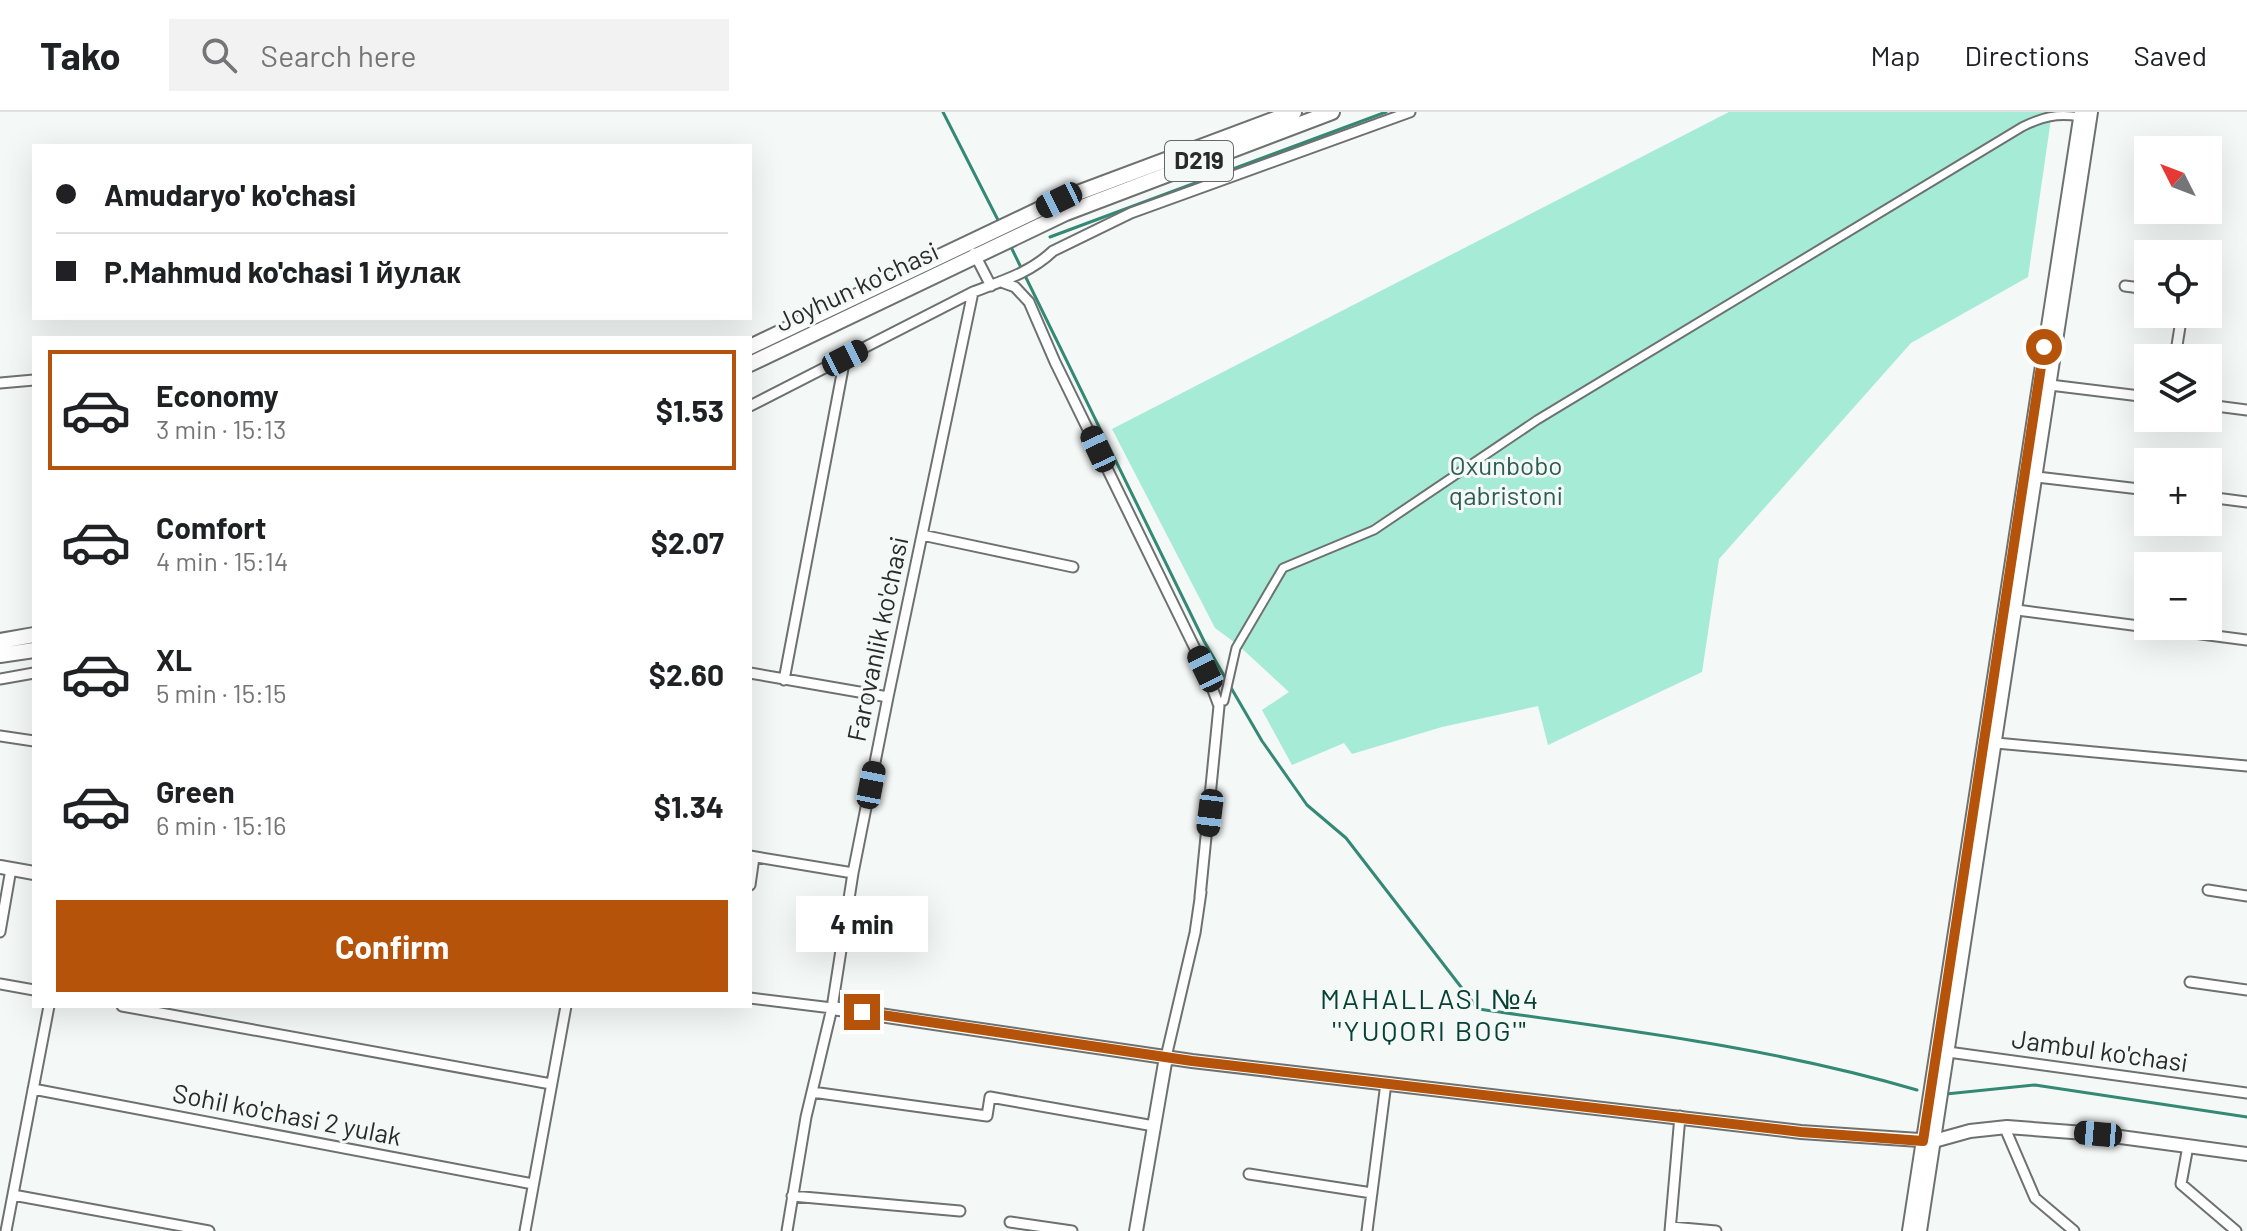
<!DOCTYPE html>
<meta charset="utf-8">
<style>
body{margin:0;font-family:Barlow,sans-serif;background:#f2f2f2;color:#202124;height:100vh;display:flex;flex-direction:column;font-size:30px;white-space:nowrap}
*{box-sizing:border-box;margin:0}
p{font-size:26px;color:#757577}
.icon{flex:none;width:44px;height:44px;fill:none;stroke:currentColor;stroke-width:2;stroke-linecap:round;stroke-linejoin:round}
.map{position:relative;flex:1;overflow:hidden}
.panel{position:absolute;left:32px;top:224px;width:720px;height:672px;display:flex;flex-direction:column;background:#fff;border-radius:0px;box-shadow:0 8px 32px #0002}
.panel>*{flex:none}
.banner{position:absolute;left:32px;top:32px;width:720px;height:176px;border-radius:0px;box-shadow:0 8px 32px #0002;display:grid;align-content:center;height:176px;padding:0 24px;background:#fff}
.needle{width:52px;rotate:312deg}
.buttons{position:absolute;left:2134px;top:24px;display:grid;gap:16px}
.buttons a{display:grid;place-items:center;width:88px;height:88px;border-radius:0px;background:#fff;box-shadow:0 8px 32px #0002;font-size:40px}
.end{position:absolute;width:36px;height:36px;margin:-18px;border:10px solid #b45309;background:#fff;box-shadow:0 0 0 4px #fff}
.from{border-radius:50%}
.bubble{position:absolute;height:56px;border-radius:0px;background:#fff;box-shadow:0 8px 32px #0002;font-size:26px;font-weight:700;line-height:56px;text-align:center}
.car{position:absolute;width:24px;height:48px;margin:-24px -12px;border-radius:10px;box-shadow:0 0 6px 2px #0007;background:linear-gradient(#222 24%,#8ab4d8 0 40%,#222 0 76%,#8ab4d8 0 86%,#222 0)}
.banner b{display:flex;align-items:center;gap:28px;height:76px;font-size:30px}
.banner b+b{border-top:2px solid #e0e0e0}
.banner i{width:20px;height:20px;background:#202124}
ul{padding:14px 0 0;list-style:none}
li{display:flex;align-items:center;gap:24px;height:120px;margin:0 16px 12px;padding:0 8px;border:4px solid transparent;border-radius:0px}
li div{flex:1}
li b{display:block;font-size:30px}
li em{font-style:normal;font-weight:700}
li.on{border-color:#b45309}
li>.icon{width:72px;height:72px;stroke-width:1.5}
.button{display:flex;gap:16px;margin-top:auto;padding:16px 24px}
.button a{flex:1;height:92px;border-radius:0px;background:#b45309;color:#fff;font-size:32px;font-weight:700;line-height:92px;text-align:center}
header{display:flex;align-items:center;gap:48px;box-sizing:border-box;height:112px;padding:0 40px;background:#fff;border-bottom:2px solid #e0e0e0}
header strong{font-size:38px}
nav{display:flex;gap:44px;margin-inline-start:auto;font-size:28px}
.search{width:560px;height:72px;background:#f2f2f2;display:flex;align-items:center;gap:20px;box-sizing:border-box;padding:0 28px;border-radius:0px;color:#757577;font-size:30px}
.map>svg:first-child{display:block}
</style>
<header>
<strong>Tako</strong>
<div class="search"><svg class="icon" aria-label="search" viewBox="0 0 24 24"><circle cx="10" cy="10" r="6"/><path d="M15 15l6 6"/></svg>Search here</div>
<nav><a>Map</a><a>Directions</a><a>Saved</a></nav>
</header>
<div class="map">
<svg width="2247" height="1119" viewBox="0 0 2247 1119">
<rect width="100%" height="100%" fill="#f4f8f7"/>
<!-- green -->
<path fill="#a5ebd6" d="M1729,0h323l-24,165 -117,66 -192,216 -17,113 -154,73 -10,-39 -96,21 -90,27 -8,-11 -52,22 -30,-55 27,-18 -51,-47 -23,-17 -103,-199z"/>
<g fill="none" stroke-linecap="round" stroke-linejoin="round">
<!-- stream -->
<path stroke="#348975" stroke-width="3" d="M943,0l57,112
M1050,125l336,-125
M1010,133l194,396 22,38
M1230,574l32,55 45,64 39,33 132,171c148,21 296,39 439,81
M1946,982l89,-9 212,32"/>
<defs>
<path id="pedestrian" d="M1224,589l12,-53 47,-80 91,-38 163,-110 485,-293c20,-10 35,-14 58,-10"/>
<path id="minor" d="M974,141l17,33
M2193,142v-3
M1004,171l11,4 14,15 26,60 150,307 14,37 -19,191
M2125,174l23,3
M2175,246l7,-44
M0,271l34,-3
M2050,273l98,12
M2208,293l39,5
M750,294l223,-114c29,-11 57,-19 80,-41l78,-38 279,-101
M2037,365l111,13
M2208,385l39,5
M922,423l151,32
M2017,498l230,30
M750,561l138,24
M0,567l34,-6
M784,568l61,-322
M0,624l34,5
M1996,631l251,23
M750,744l103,17
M750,773l4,-28
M2208,778l39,6
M0,820l11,-63
M2190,870l57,8
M0,872l34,6
M750,886l82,10
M122,894l429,78
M1948,940l299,41
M1166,945l29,-124 6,-41
M33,977l500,95
M812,980l175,24 3,-19 164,29
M2007,1021l28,65 39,33
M2188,1034l-7,38 55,47
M1249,1062l123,19
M13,1083l196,36
M792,1084l168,15
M1010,1110l62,9
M1671,1115l45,4
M6,1119l43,-225
M525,1119l41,-225
M787,1119l19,-114 26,-109 21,-135 35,-176 85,-405
M1367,1119l19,-148
M1670,1119l10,-115"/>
<path id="tertiary" d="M0,755l34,6
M832,896l360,53 609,71 133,9 36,-10 37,-4 91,7 149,20
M1136,1119l30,-174
M1909,1119l172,-1119
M1920,1119l171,-1119"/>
<path id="primary" d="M750,235l309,-147 235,-88
M750,252l316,-151 266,-101
M0,529l34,-6
M0,543l34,-5"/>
</defs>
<!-- pedestrian casing -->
<use href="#pedestrian" stroke="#6d7170" stroke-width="11"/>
<!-- minor casing -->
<use href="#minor" stroke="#6d7170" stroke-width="13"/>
<!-- tertiary casing -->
<use href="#tertiary" stroke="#6d7170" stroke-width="16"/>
<!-- primary casing -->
<use href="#primary" stroke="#6d7170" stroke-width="18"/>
<!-- pedestrian -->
<use href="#pedestrian" stroke="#fff" stroke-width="7"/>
<!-- minor -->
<use href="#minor" stroke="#fff" stroke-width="9"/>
<!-- tertiary -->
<use href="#tertiary" stroke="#fff" stroke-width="12"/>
<!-- primary -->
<use href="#primary" stroke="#fff" stroke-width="14"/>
</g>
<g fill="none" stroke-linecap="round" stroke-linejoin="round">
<!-- route -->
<path stroke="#b45309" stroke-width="10" d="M862,900l330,49 609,71 122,9 121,-794"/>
</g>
<g text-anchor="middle" stroke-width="6" stroke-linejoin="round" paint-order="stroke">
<!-- shield labels -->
<rect fill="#f4f8f7" stroke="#666868" stroke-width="2" x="1165" y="29" width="68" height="40" rx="6"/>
<g font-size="24" font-weight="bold" fill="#292a2a">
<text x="1199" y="57">D219</text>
</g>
<!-- street labels -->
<g font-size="26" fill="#292a2a" stroke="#f4f8f7">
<text transform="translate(857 175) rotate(-25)" y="9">Joyhun ko'chasi</text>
<text transform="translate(878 527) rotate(-78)" y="9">Farovanlik ko'chasi</text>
<text transform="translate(2100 939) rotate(8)" y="9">Jambul ko'chasi</text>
<text transform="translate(287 1003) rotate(11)" y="9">Sohil ko'chasi 2 yulak</text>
</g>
<!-- park labels -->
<g font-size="26" fill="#2c5d50" stroke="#f4f8f7">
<text x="1506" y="363">Oxunbobo<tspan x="1506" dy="30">qabristoni</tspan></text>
</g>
<!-- neighbourhood labels -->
<g font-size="28" letter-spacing="2" fill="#074134" stroke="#f4f8f7">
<text x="1430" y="897">MAHALLASI №4<tspan x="1430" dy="32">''YUQORI BOG'"</tspan></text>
</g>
</g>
</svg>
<div class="buttons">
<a><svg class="needle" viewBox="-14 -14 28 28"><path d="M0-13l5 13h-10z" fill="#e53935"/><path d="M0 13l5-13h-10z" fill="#757577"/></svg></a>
<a><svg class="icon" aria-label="locate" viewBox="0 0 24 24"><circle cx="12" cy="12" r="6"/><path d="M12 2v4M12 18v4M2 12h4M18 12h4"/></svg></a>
<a><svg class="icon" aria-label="layers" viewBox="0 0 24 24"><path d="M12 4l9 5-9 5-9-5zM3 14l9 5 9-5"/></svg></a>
<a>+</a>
<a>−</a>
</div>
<i class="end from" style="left:2044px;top:235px"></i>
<i class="end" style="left:862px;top:900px"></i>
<div class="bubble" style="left:796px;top:784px;width:132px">4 min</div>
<i class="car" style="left:1059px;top:88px;rotate:244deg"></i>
<i class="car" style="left:845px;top:246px;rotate:63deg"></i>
<i class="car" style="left:1098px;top:337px;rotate:335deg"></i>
<i class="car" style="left:1205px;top:557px;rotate:334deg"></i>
<i class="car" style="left:871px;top:673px;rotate:11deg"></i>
<i class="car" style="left:1210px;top:701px;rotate:187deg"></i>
<i class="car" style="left:2098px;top:1022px;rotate:275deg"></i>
<div class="banner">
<b><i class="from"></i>Amudaryo' ko'chasi</b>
<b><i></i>P.Mahmud ko'chasi 1 йулак</b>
</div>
<section class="panel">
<ul>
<li class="on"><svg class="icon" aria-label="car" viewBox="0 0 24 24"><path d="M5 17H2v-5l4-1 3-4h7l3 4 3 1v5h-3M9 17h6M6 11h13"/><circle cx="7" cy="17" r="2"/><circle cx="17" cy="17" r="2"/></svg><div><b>Economy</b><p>3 min · 15:13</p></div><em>$1.53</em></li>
<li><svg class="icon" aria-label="car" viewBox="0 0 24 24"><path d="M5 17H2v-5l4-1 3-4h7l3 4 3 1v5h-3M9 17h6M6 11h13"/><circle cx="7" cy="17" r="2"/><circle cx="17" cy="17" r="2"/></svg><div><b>Comfort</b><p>4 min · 15:14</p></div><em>$2.07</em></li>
<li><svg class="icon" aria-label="car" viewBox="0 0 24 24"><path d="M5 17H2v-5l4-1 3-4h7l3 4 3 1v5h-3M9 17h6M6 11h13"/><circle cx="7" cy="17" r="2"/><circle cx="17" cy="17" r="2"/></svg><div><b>XL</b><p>5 min · 15:15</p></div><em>$2.60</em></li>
<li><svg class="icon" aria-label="car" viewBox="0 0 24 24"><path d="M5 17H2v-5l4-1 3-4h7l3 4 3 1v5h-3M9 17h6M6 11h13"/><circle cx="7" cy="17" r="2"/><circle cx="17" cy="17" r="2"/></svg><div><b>Green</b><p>6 min · 15:16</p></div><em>$1.34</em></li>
</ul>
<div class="button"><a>Confirm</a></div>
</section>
</div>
